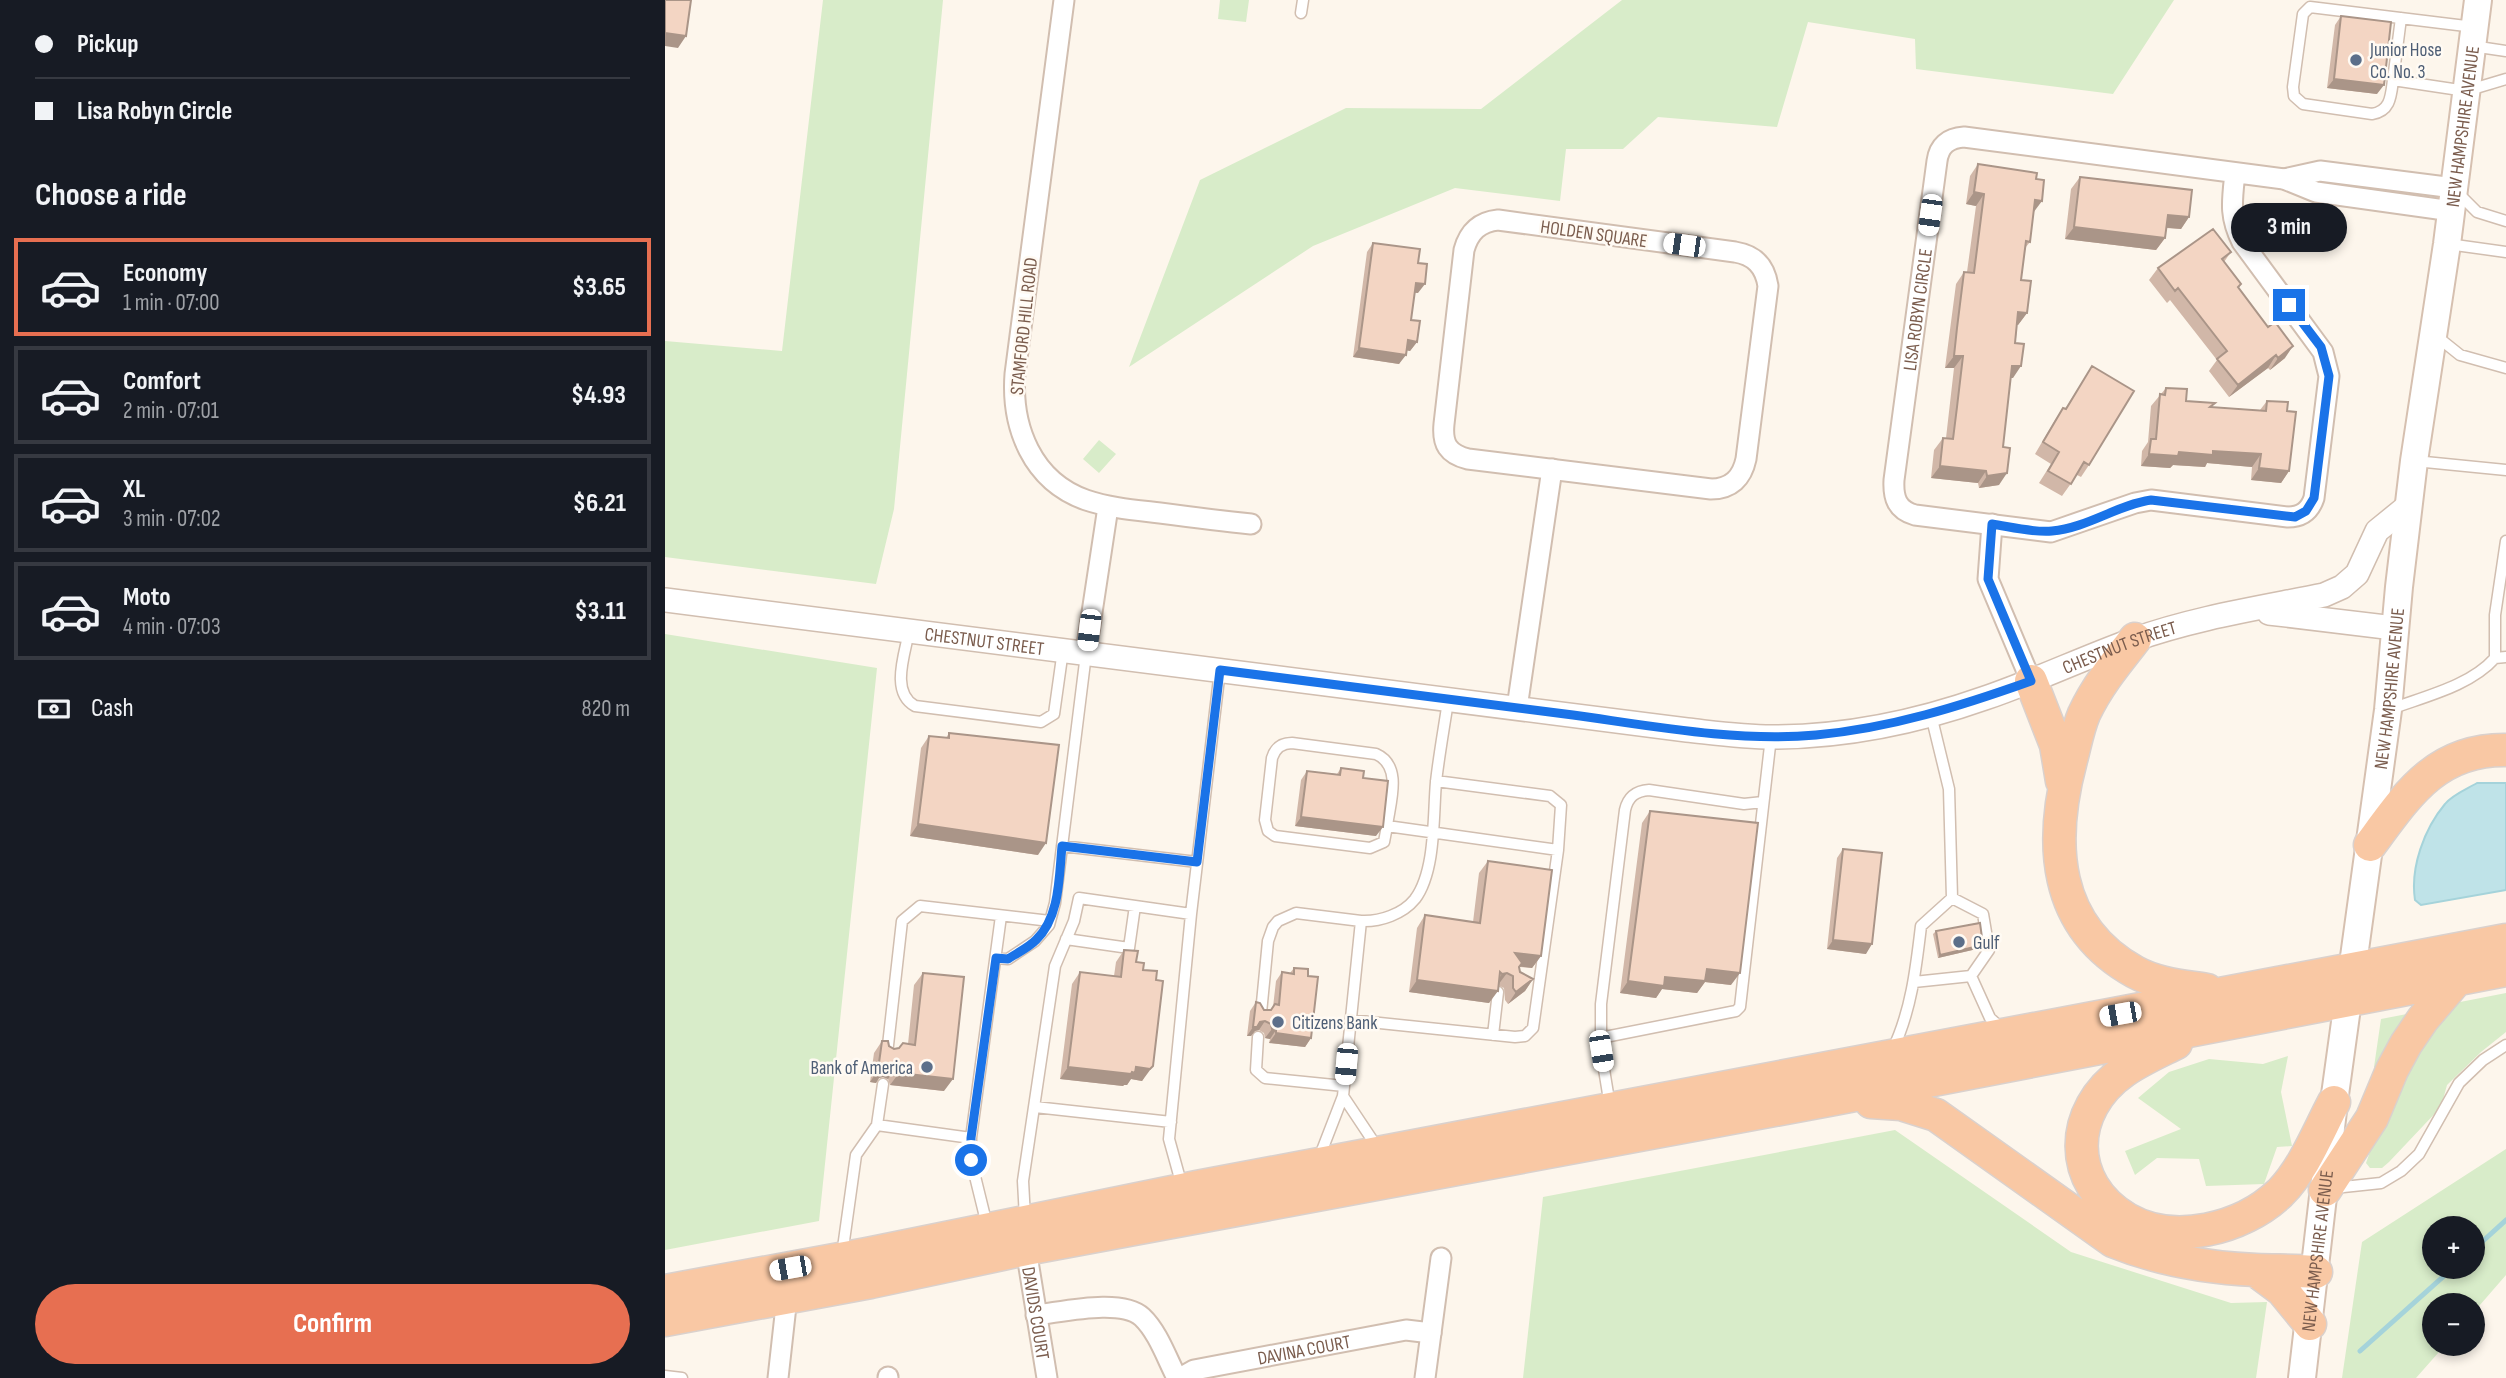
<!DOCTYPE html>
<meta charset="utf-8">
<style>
body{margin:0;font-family:"Sofia Sans Condensed",sans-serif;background:#242831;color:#f1f3f6;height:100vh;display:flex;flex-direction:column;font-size:26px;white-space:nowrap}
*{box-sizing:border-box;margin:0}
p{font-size:23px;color:#9ea1a6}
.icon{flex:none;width:38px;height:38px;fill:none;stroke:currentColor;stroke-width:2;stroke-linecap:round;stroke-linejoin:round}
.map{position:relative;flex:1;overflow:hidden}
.side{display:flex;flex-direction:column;background:#171b24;width:665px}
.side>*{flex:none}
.banner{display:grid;align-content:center;height:154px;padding:0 35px;background:#171b24}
.controls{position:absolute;left:1757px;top:1216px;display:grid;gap:14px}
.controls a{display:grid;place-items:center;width:63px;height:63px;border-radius:50%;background:#171b24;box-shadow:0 4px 10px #0003;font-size:35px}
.end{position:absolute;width:32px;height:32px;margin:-16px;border:9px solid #1a73e8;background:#fff;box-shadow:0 0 0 4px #fff}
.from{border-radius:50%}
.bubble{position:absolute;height:49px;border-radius:24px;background:#171b24;box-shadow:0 4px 10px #0003;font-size:23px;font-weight:700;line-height:49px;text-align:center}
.car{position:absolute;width:21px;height:42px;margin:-21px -10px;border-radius:9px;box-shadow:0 0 5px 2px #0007;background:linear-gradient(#fff 24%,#345 0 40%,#fff 0 76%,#345 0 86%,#fff 0)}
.banner b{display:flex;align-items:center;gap:24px;height:66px;font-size:26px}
.banner b+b{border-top:2px solid #363941}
.banner i{width:18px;height:18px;background:#f1f3f6}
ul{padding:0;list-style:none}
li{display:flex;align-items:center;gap:21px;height:98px;margin:0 14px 10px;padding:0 21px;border:4px solid #363941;border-radius:0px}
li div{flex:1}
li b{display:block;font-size:26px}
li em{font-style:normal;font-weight:700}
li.active{border-color:#e76f51}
li>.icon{width:63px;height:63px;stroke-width:1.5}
h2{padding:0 35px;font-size:32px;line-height:84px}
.pay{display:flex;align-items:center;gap:18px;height:77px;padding:0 35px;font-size:26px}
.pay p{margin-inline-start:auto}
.action{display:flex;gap:14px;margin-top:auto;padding:14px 35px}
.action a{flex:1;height:80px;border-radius:42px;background:#e76f51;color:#fff;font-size:28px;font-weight:700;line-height:80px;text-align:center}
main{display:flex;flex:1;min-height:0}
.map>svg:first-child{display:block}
</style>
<main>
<section class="side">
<div class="banner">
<b><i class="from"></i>Pickup</b>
<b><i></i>Lisa Robyn Circle</b>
</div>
<h2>Choose a ride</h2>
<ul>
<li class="active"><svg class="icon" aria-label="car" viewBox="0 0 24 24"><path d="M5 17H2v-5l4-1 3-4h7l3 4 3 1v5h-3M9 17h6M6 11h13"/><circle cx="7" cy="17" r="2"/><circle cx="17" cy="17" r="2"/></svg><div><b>Economy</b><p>1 min · 07:00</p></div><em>$3.65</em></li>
<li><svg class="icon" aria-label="car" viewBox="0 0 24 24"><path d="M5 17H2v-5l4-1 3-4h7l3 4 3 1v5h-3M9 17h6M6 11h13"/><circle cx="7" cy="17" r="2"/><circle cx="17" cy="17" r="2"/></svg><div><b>Comfort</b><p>2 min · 07:01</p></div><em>$4.93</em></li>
<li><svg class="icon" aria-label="car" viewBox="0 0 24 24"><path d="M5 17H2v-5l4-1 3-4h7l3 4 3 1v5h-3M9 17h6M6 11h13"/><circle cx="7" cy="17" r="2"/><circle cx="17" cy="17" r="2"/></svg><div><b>XL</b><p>3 min · 07:02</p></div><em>$6.21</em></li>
<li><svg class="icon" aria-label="car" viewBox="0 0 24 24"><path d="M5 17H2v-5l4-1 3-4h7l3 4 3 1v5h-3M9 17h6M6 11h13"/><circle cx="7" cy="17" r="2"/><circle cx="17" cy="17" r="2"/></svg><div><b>Moto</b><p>4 min · 07:03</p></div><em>$3.11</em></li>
</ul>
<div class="pay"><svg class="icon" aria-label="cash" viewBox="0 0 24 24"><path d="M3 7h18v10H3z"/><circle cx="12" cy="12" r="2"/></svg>Cash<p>820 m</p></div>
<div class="action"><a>Confirm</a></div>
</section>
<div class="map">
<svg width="1841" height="1378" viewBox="0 0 1841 1378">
<rect width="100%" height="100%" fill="#fdf6ec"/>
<!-- green -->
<path fill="#d8ecc9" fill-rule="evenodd" d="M158,0h120l-49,509 -18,75 -211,-27v-216l117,10z
M555,0h29l-3,22 -28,-3z
M957,0h552l-61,94 -197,-25 -1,-30 -107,-17 -31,105 -119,-10 -35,32h-57l-6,52 -105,-13 -142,58 -184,121 71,-187 146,-72 135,1z
M434,440l17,14 -17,19 -16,-14z
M0,634l212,34 -58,553 -154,29z
M1841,993v39l-25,20 -34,33 -6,22 -52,55 -7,6h-12l-4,-5 24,-68 60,-91z
M1747,1013l-33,55 -5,-1 7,-48z
M1623,1056l-7,36 11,54 -15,1 -13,37 -58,2 -7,-27 -42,-1 -22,17 -10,-24 56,-22 -43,-31 31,-26 40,-13 54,5z
M1230,1130l176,122 160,51 36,-1 -11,76h-733l20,-181z
M1841,1149v126l-33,38v-7h-39v38h12l-30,34h-74l20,-136zM1769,1228h39v39h-39z"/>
<!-- water -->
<path fill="#bfe3e8" stroke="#a5d3da" stroke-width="2" d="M1812,783h29v107l-85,15 -6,-5c-5,-32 9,-71 30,-96 7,-9 22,-15 32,-21z"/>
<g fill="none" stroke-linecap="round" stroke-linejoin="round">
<!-- stream -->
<path stroke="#a5d3da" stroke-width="5" d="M1808,1250l33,-30
M1695,1351l94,-84"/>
<defs>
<path id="service" d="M636,13l2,-13
M1809,27l-164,-20 -7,7 -10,73 1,9 9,8 69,10c19,-3 19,-19 21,-34l73,11 40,-12
M1807,46l34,5
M1728,80l8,-62
M1792,192l20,20 29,9
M1783,244l58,8
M1770,335l25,20 46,13
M1750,461l91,9
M244,631c-4,23 -19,61 6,75l126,16 13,-8 9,-64
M1830,658l11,-1
M1726,709c35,-13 79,-23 104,-51v-43l11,-74
M722,826c3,-24 16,-60 -11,-72l-84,-11c-10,0 -17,5 -20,15l-7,62 3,11 7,5 95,12 14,-6 3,-16 171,24
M397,846l135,16
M401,939l63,9 6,-42
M331,958l12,1 27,-18 14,-16 6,-22 31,-249
M1306,976l19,42 12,11
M1249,982l57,-6 18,-26 -6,-36 -31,-16
M596,1013l7,-72 5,-14 5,-6 18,-8 65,8
M686,1020l164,17 10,-1 8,-8 25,-178 3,-45 -11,-9 -114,-15
M828,1035l5,-43
M593,1037l-2,33 9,8 79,8
M935,1038l136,-27 4,-4 31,-270
M1227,1051c19,-39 24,-82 29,-125l31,-28 -3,-109 -18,-74
M222,1054l15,-133 18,-15 130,15
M678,1096l18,-175c19,1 42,-7 54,-22 21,-28 18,-84 21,-117 3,-27 8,-54 12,-81
M945,1106l-9,-55v-47l24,-194c3,-13 10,-19 24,-20l95,14 19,-2
M370,1107l136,15
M212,1125l94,13
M654,1158l24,-62 34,51
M517,1186l-13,-47 22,-225 29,-244
M1669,1188l47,-5 20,-12 18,-17 40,-71 24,-23 23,-15
M360,1218l-2,-37 32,-215 19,-45 5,-23 112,16
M322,1225l-16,-65v-22l30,-222
M177,1255l14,-100 21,-30 6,-41
M0,1376l17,2"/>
<g id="minor">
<path d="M399,0l-49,374c-4,53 17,107 71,126 24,8 49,10 74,13 30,4 61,8 91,11"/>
<path id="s1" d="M1570,173c-3,28 -6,43 7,69l81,110 6,24 -15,122c-4,12 -12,19 -26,19l-137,-17 -16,3 -84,29 -136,-17c-18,-5 -22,-17 -21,-35l43,-319c2,-15 11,-23 27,-24l320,42 32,13 136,19"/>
<path d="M1619,179l36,-8 134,17"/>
<path d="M833,220l237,32c19,3 30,14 33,34l-22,173c-4,19 -15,30 -35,30l-243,-30c-20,-5 -26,-15 -24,-35l20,-174c5,-18 15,-28 34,-30z"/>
<path d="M1327,524l-4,55 43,102"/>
<path d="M421,652l22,-145"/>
<path d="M852,708l35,-239"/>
<path id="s2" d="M361,1249l21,129"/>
<path d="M371,1315c27,-3 85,-17 106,2 16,15 25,42 35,61"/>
<path d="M113,1378l9,-81"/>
<path d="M223,1378v-1"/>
<path id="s3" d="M515,1378l14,-8 212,-40 25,3"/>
<path d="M760,1378l16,-120"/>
</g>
<g id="tertiary">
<path id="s4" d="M0,600l1022,130c28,3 56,7 85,7 72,0 145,-15 213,-39 50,-17 98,-40 148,-58 61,-22 127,-32 191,-45l18,-8 15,-13 20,-43 32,-26"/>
<path d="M1604,613l125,15"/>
</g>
<g id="secondary">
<path id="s5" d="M1637,1378l32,-276 54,-392 11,-123 15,-126 33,-217 31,-244"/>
</g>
<path id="trunk" d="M1470,639c-19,24 -38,47 -51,75 -6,14 -9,31 -13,46 -22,82 -19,166 64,212 22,12 47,14 72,18
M1366,681l25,64 6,36
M1705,845c37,-50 66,-96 136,-95
M1511,1043c-18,9 -36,17 -52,28 -56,39 -58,112 3,148 47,27 115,10 153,-26 24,-24 38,-61 54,-91
M1206,1102l30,2 35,11 177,126c44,18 95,27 143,29 20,1 39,0 60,2
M1660,1190l47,-72 20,-48 14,-26 17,-25 35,-41
M1590,1270l27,20 28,34
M0,1291l202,-37 330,-67 1309,-247
M0,1320l206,-38 155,-33 808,-150 672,-129"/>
</defs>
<!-- service casing -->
<use href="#service" stroke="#d1beb0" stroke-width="13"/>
<!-- minor casing -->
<use href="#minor" stroke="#d1beb0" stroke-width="23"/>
<!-- tertiary casing -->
<use href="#tertiary" stroke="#d1beb0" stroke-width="26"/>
<!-- secondary casing -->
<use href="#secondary" stroke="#d6c0b0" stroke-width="30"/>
<!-- trunk casing -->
<use href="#trunk" stroke="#dad1cd" stroke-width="35"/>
<!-- service -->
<use href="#service" stroke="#fff" stroke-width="10"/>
<!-- minor -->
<use href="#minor" stroke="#fff" stroke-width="19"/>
<!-- tertiary -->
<use href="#tertiary" stroke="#fff" stroke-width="23"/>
<!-- secondary -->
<use href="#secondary" stroke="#fff" stroke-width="26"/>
<!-- trunk -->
<use href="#trunk" stroke="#f9c8a4" stroke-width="32"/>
</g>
<!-- wall -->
<path fill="#d1b7a8" d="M1676,16l36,78 -50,-6 8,-63z
M1313,164l55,49 -3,29 -5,6 -4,32 6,33 -9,12h-1l-4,53h-3l-11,107 -20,3 -1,-5 -47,-5 3,-28 9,-12h3l8,-70h-9l11,-84 8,-12h3l9,-66 -10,-2 4,-28z
M1415,177l109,40 -8,12 -15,-1 -1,10 -9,12 -91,-11 6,-50z
M708,243l45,20v30h-4l-3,27 6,22 -7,9 -4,-1 -7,14 -46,-7 14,-105z
M1566,252l-7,10 17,22 -3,5 47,69 -15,12 -2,-2 -39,29 -20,-26 8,-11 -47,-60 -3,3 -18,-23 9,-12z
M1427,366l-3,99 -8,12 -4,-2 -15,21 -23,-13 12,-19 -16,-10 20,-34 8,-12 2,1z
M1501,388l20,13 26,6 48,3 7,-9 20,10 2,60 -8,12 -30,-3 1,-13 -45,-4 -2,4 -32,-2 -3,3 -29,-2 1,-15 6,-9 3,-36z
M284,733l89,122 -128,-19 11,-88 8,-12 17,2z
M676,768l22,10 13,58 -81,-10 6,-46 6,-9 30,3z
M985,811l81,174 -26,-3 -8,11 -35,-4 -6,9 -36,-5 22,-170z
M1178,849l23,105 -39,-5 10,-91z
M823,861l53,95 -9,12 -12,-1v5l13,7 -8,12 -17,13 -3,-4 -1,-12 -6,-3 -9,18 -80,-11 8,-64 8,-13 48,7 6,-49z
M1271,931l47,14 -2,3 -43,10 -5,-24z
M459,950l19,20 1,108 -2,3 -11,-2 -4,6h-3l-1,1 -63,-7 12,-95 8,-12 34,4 2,-14z
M629,968l14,8 3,62 -6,9 -36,-4 1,-4 -5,-1 -1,-5 -5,-3 -4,1 -4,5h-4l3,-25 6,-9 8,8h7l2,-3 3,-26 6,-9 8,1z
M258,973l21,118 -54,-6 -2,-6 -5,-2 -4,1 -3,5 -6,-1 4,-29 8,-12 12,8 5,-1 9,-4 6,-59z"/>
<!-- shaded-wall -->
<path fill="#aa9588" d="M0,33l21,3 -8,12 -13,-2z
M1669,79l50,6 -7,9 -50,-6z
M1309,192l10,2 -8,12 -10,-2z
M1370,200l7,1 -9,12z
M1503,215l21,2 -8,12 -22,-2z
M1409,227l91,11 -9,12 -91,-11z
M751,283l9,1 -7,9 -9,-1z
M1353,312l9,1 -9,12 -8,-1z
M743,340l9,2 -7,9 -9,-2z
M1628,346l-8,12 -15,12 8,-12z
M694,348l47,7 -7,9 -46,-7z
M1611,355l-8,13 -39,29 9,-12z
M1289,356h9l-9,12h-9z
M1347,366h9l-8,12h-10z
M1548,451l48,3 -9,13 -45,-4 -2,4 -32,-2 -3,3 -29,-2 8,-12z
M1275,466l46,5 -8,12 -47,-5z
M1594,468l30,3 -8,12 -30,-3z
M1342,473l-8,12 -20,3 8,-12z
M636,817l82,10 -7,9 -81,-10z
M253,824l128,19 -8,12 -128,-19z
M1168,940l39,4 -6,10 -39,-5z
M1318,945l-2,3 -43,10 2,-3z
M850,953l26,3 -9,12 -25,-3z
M1042,969l33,4 -9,12 -26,-3 -8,11 -35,-4 -6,9 -36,-5 8,-12 37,-4z
M842,973l-9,12 -4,1 8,-12z
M868,979l-8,12 -17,13 8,-12z
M752,980l81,11 -9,12 -80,-11z
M600,1021l-6,9 -4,1 -4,5h-4l6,-9 7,-5z
M607,1029l4,1 -6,9 -5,-1z
M611,1033l35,5 -6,9 -36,-4z
M227,1065l5,2 -9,12 -5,-2 -4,1 -3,5 -6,-1 8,-12z
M488,1066l-11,15 -11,-2 -4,6h-3l-1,1 -63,-7 8,-12z
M234,1073l54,6 -9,12 -54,-6z"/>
<!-- building -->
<path fill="#f3d5c3" stroke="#aa9588" stroke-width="2" d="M0,0h26l-5,36 -21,-3z
M1676,16l50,6 -7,63 -50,-6z
M1313,164l59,9 -1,6 8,1 -2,21 -7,-1 -5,42 -4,-1 -5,39 10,1 -4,32 -9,-1 -3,31 9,1 -3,22h-9l-9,81 7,1 -3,25 -20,3 -1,-5 -46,-5 3,-28 10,1 4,-32 6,-51h-9l3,-28 7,-56 10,1 10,-79 -10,-2z
M1415,177l112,13 -3,27 -21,-2 -3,23 -91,-11z
M1548,229l18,23 -9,7 19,25 -3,3 30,40 7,-5 18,24 -15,12 -2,-3 -38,30 -21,-26 10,-8 -49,-63 -3,3 -17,-23z
M708,243l47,6 -2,14 9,1 -2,20 -9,-1 -5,37 9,1 -3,21 -9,-2 -2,15 -47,-7z
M1427,366l42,25 -45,74 -5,-3 -13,22 -23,-13 11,-19 -16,-10 20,-34 3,1z
M1501,388l21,1 -1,12 29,2 -5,4 56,4 1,-10 21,1 -1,9 9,1 -7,59 -30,-3 2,-14 -48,-3v4l-34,-3 -1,4 -29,-2 2,-15h5l4,-45 5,1z
M284,733l110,12 -13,98 -128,-19 11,-88 20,2z
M676,768l23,3 -1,7 25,3 -5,46 -82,-10 6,-46 33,4z
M985,811l108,12 -18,150 -33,-4 -2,12 -40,-4 -1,9 -36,-5z
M1178,849l39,4 -10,91 -39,-4z
M823,861l64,9 -11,86 -26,-3 7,10 -3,4 1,5 13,7 -17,13 -3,-4v-12l-6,-3 -5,1 -2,-2 -2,19 -81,-11 8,-65 55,8z
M1315,923l3,22 -43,10 -4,-24z
M459,950l14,1 -2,11 8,1 -1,7 14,1 -1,9 7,1 -10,85 -3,3 -14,-2 -1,6 -3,-1 -1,2 -63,-7 12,-95 41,5z
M629,968l14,1v7l10,1 -7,61 -35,-5v-3l-4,-1 -1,-5 -6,-3 -5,1 -3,5h-4l3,-25 4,1 4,7h7l4,-6 4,1 3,-33 12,2z
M258,973l41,4 -11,102 -54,-6 -2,-6 -5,-2 -6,2 -2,4 -6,-1 4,-29h6l1,5 5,3 5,-1 4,-5 12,2z"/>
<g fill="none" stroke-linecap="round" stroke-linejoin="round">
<!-- route -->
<path stroke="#1a73e8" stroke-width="9" d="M306,1160v-22l25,-180 12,1c9,-6 20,-11 28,-19 24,-23 23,-63 26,-94l135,16 23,-192c117,16 235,30 353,45 79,11 162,27 243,20 75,-7 145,-29 215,-54l-43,-102 4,-55c19,3 42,9 60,7 35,-3 65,-26 99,-31l144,17 11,-6 8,-13 15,-122 -8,-29 -32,-42"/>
</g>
<!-- markers -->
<g fill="#5c6f8a" stroke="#fffaf3" stroke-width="2.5">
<circle cx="1691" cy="60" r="7"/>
<circle cx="1294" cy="942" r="7"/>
<circle cx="613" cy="1022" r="7"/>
<circle cx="262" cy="1067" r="7"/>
</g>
<g text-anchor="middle" stroke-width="5" stroke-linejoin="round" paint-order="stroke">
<!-- service labels -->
<g font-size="19" fill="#4e5e75" stroke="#fffaf3" text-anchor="start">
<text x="1705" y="56">Junior Hose<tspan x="1705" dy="22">Co. No. 3</tspan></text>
<text x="1308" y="949">Gulf</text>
<text x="627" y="1029">Citizens Bank</text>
<text x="248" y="1074" text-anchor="end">Bank of America</text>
</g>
<!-- street labels -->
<g font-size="19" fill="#7a5c4d" stroke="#fffaf3">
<text dy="7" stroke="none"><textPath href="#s5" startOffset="1262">NEW HAMPSHIRE AVENUE</textPath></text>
<text transform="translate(929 233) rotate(8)" y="7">HOLDEN SQUARE</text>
<text dy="7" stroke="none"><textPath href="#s1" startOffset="987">LISA ROBYN CIRCLE</textPath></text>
<text transform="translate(358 326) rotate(-84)" y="7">STAMFORD HILL ROAD</text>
<text dy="7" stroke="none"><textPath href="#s4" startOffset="322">CHESTNUT STREET</textPath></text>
<text dy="7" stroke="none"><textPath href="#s4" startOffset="1477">CHESTNUT STREET</textPath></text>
<text dy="7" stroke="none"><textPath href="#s5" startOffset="695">NEW HAMPSHIRE AVENUE</textPath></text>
<text dy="7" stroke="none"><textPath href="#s5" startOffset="128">NEW HAMPSHIRE AVENUE</textPath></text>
<text dy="7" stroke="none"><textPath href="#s2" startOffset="65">DAVIDS COURT</textPath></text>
<text dy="7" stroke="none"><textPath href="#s3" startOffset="128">DAVINA COURT</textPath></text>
</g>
</g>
</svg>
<div class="controls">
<a>+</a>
<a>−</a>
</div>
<i class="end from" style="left:306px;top:1160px"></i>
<i class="end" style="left:1624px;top:305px"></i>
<div class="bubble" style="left:1566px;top:203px;width:116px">3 min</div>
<i class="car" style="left:1265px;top:215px;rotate:188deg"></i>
<i class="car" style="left:1019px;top:245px;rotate:278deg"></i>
<i class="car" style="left:424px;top:630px;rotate:187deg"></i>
<i class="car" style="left:1455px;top:1014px;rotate:260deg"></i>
<i class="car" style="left:936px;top:1051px;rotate:171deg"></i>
<i class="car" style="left:681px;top:1064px;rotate:185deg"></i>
<i class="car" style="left:125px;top:1268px;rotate:260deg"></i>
</div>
</main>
